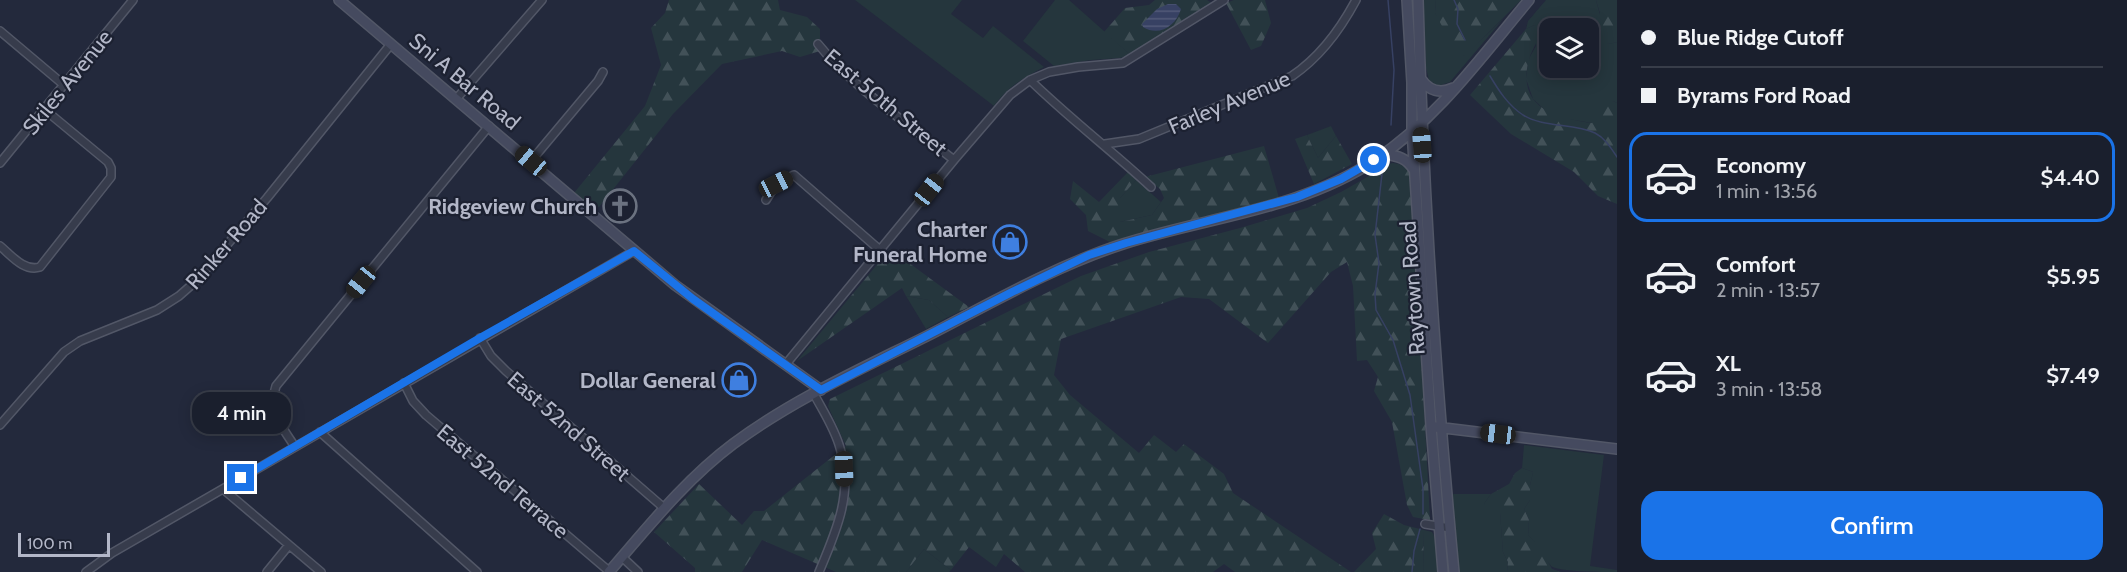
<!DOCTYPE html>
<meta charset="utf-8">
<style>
body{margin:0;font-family:Cabin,sans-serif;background:#272c39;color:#f1f3f6;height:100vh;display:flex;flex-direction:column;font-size:22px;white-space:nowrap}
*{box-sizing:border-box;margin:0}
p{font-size:20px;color:#9fa2aa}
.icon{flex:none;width:33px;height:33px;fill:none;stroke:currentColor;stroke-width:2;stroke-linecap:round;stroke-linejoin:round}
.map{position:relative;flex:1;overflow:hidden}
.sheet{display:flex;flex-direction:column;background:#1a1f2d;width:510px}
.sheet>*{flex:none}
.guide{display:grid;align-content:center;height:132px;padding:0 24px;background:#1a1f2d}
.controls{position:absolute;left:1539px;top:18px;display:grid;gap:12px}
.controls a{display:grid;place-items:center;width:60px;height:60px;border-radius:12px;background:#1a1f2d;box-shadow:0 3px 15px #0003,0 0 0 2px #383d49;font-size:30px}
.scale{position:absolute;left:18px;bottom:15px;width:92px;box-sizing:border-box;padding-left:6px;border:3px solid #b3b7c8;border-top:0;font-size:16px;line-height:21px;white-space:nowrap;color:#b3b7c8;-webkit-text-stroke:4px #1c2131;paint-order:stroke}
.end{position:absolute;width:27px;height:27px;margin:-14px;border:8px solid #1a73e8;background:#fff;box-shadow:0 0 0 3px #fff}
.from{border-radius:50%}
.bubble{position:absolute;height:42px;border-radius:18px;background:#1a1f2d;box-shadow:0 3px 15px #0003,0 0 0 2px #383d49;font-size:20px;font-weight:600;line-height:42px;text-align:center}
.car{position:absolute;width:18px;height:36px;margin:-18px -9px;border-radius:8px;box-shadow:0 0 4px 2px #0007;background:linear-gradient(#222 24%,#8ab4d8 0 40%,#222 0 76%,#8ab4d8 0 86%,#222 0)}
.guide b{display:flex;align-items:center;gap:21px;height:57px;font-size:22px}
.guide b+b{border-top:2px solid #383d49}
.guide i{width:15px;height:15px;background:#f1f3f6}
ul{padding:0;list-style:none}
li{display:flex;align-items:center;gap:18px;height:90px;margin:0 12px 9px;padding:0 12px;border:3px solid transparent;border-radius:18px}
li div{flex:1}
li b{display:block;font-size:22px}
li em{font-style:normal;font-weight:600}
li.active{border-color:#1a73e8}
li>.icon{width:54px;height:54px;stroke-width:1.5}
.button{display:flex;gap:12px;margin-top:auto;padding:12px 24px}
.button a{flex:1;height:69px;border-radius:18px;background:#1a73e8;color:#fff;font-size:24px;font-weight:600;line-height:69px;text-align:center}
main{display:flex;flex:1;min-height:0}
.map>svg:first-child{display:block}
</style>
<main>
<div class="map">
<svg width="1617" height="572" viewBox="0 0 1617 572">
<defs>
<pattern id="forest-firs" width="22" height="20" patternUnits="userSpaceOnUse" patternTransform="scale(1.5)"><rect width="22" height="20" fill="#25363d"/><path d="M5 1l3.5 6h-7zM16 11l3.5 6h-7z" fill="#425158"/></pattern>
<pattern id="water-rules" width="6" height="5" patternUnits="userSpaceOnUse" patternTransform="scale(1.5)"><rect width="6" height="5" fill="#374163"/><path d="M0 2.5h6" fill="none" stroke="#525a78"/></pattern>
</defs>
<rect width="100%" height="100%" fill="#23293c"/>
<!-- grass -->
<path fill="#25363d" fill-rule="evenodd" d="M855,0h107l-11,14 32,24 10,-12 51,41c-22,12 -35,19 -50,39z
M1055,0h14l62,55 -11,3 -29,2 -37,6 -31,-25z
M1423,0h13l-1,13 29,43 40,-38 -54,64 -12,4 -9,-6 -3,-12z
M1546,0h50l12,44 9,-2v61l-4,-2 -21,22 -31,-5 -14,-6 -14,-13 -7,-20 2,-19 8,-14 -1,-21 -9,4 2,-8zM1550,28h38v40h-38z
M1331,126l5,10 -18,22 -11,-23z
M1136,180l25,22 -9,13 -32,7v-24z
M906,296l23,4 19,17 -22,12z
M1524,445l80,10 -14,111 27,4v2c-14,0 -59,0 -66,-6 -9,-11 -13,-21 -23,-31l1,-15 -5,-11 6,-9v-15l3,-13 -11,-4z
M1451,494h40l-7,10 16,7 3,41 5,10 -1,10h-48z
M1424,530l8,2 5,9 2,31h-16z
M924,549l27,21 -2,2h-43z"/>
<!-- forest -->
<path fill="url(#forest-firs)" d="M669,0h109l2,10 27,7 13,12v22l-20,6 -18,-6 -60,13 -49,50 -74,93h-7l-18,-14 71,-87 16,-41 -10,-37 14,-15z
M1155,0h52l6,4 -82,51 -27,-23 21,-24 24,-3z
M1234,0h31l6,23 -10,23 -10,4 -25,-47z
M1436,0h85l-56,56 -8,-2 -22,-41z
M1596,0h21v42l-9,2 -12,-12 4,-19z
M1535,25l6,8c-4,9 -11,20 -13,30 -10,46 29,55 64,60l7,-17 14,-5 4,2v101l-19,-8 -24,-24 -63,-38 -41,-39 56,-66z
M1307,135l11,23 18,-22 16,28 -38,20 -19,-45z
M1264,146l15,52 -169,44 -22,-11 -2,-16 -16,-16 3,-18 26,21 29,-30 8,8 -16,18v24l32,-7 12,-17 -4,-9 -15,-12z
M1392,163c11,1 16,4 20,15l18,342 -17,-3 -6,-12 -15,-83 -18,-31 4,-14 -11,-17 -10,1 -4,-75 -6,-24 -16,10 -63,71 -59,-44 -28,-2 -120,42 -7,36 16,20 69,58 15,-18 22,17 8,-8 40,30 9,19 118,79h-116l-11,-8 -11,8h-188l-21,-18 -8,13 -27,-20 -18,23 -27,-21 -18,23h-70l-74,-32 -20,32h-47v-4l-41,-36 45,-48 43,41 12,-14h10l82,-65 -18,-40 2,-7 251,-123 68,-24 91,-24 67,-20 34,-16z
M890,249l79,58 -21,10 -19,-17 -23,-4 -4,-8 -105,73z
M1522,468l11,4 -3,13v15l-6,9 5,11 -1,15 11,11 13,23 9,3h-54l1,-10 -5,-10 -3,-40 -10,-2 -6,-6 7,-10 18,-10 6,-11z
M1384,514l20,11 20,5 -1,42h-69l22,-23 -4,-16z"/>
<!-- water -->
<path fill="url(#water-rules)" d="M1168,4h8l5,5c-5,17 -22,28 -38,18l-1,-3 15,-15z"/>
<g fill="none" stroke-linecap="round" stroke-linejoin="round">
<!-- stream -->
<path stroke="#374163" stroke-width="1.5" d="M1388,0l6,70 -3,55
M1454,0l4,9 -1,15 8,16
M1490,76c9,15 18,29 33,39 21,13 50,8 72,18 10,5 16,15 22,24
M1382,174l-7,61 4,28 -4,31 1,16 17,30 17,55 13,94v25
M1412,572l2,-21 6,-22"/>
<defs>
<path id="minor" d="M0,31l64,54
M818,44c36,45 91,80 136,116
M1030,80c39,38 81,70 121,107
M457,98l85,-98
M1105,144l34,-5 153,-63c28,-19 48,-46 64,-76
M531,161l67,-80 5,-9
M0,163l133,-163
M766,200l10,-16 18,-9 87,76
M0,246c11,9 24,26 40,21l71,-90v-9l-3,-6 -64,-53
M480,338l11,18 15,15 158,137
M786,364l168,-204 56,-65 20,-15 19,-8 29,-5 45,-4 101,-63
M404,383l9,18 13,14 184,157
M814,394c9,17 21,35 26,54 14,44 -4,84 -21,124
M0,425l64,-73 16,-11 77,-31 22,-14 17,-15 71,-83 124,-154
M320,432l157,140
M295,447c-13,-21 -28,-35 -19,-61l213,-260
M223,489l98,83
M1425,524l25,4
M622,557l16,15
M86,572l26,-19 522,-302
M267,572l22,-27"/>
<path id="secondary" d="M339,0l336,285 146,105
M1407,0l5,83v48l19,295 12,146
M1418,0c5,191 18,382 36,572
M1421,79c8,12 19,15 32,9
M1384,154c14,2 23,4 30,16
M1436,427l181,22
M609,572c39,-45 76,-92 124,-128 59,-44 128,-75 194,-108 64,-33 128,-70 196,-92 84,-27 177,-34 252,-84 62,-41 107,-104 154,-160"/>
</defs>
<!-- minor casing -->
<use href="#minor" stroke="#525767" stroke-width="10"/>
<!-- secondary casing -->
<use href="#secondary" stroke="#525767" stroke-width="12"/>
<!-- minor -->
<use href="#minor" stroke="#373c4c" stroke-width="7"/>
<!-- secondary -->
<use href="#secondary" stroke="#454a5f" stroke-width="9"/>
</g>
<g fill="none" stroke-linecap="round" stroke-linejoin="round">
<!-- route -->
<path stroke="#1a73e8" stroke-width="8" d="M241,478l239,-140 154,-87 59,48 128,91 191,-98 77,-37 37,-12 171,-46 44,-18 33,-19"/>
</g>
<!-- icons -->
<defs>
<symbol id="church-ring" viewBox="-11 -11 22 22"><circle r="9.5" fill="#1c2131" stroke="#6b7280" stroke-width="1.5"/><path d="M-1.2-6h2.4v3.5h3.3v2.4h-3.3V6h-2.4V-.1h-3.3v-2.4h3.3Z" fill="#6b7280"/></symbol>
<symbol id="shop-ring" viewBox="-11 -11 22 22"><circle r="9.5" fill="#1c2131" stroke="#3f7fe0" stroke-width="1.5"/><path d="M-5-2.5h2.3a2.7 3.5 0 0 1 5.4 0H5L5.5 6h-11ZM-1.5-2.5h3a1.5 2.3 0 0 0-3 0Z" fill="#3f7fe0"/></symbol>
</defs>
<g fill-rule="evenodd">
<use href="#church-ring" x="601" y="187" width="38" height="38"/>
<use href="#shop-ring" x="991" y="223" width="38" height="38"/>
<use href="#shop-ring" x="720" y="361" width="38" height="38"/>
</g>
<g text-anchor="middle" stroke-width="4.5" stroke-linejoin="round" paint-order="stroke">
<!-- street labels -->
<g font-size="22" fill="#b3b7c8" stroke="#1c2131">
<text transform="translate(465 81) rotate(40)" y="8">Sni A Bar Road</text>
<text transform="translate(67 82) rotate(-51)" y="8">Skiles Avenue</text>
<text transform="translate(886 102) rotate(40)" y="8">East 50th Street</text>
<text transform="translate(1229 102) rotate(-23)" y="8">Farley Avenue</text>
<text transform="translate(226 244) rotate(-49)" y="8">Rinker Road</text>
<text transform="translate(1412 288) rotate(-94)" y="8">Raytown Road</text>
<text transform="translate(569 426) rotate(41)" y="8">East 52nd Street</text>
<text transform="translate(503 481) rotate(40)" y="8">East 52nd Terrace</text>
</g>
<!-- poi labels -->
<g font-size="22" font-weight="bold" fill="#b3b7c8" stroke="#1c2131" text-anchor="end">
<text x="597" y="214">Ridgeview Church</text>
<text x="987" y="237">Charter<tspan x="987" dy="25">Funeral Home</tspan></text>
<text x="716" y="388">Dollar General</text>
</g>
</g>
</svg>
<div class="controls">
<a><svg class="icon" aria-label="layers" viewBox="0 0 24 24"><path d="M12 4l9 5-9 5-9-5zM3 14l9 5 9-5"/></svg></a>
</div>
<div class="scale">100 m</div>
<i class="end from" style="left:1374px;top:160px"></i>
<i class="end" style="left:241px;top:478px"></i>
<div class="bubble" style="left:192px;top:392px;width:99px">4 min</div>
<i class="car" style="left:1422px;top:145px;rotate:356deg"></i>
<i class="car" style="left:531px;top:161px;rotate:310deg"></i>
<i class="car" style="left:776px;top:184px;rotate:63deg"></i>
<i class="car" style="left:929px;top:190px;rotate:38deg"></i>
<i class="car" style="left:361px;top:282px;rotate:219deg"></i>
<i class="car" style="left:1498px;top:434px;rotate:277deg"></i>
<i class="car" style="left:844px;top:469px;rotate:178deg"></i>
</div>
<section class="sheet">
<div class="guide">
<b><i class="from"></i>Blue Ridge Cutoff</b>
<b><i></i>Byrams Ford Road</b>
</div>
<ul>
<li class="active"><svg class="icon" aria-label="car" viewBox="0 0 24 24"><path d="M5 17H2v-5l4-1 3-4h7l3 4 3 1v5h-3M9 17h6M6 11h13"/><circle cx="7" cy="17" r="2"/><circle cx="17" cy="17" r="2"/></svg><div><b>Economy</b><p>1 min · 13:56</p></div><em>$4.40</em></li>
<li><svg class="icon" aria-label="car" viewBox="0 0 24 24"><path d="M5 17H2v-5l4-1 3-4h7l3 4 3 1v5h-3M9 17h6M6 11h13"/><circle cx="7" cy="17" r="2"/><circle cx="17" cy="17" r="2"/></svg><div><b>Comfort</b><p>2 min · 13:57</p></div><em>$5.95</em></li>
<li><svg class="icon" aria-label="car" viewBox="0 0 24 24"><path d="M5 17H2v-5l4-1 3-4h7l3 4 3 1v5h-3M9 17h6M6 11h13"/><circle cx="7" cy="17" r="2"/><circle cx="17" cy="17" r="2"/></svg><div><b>XL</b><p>3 min · 13:58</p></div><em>$7.49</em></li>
</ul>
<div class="button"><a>Confirm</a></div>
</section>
</main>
